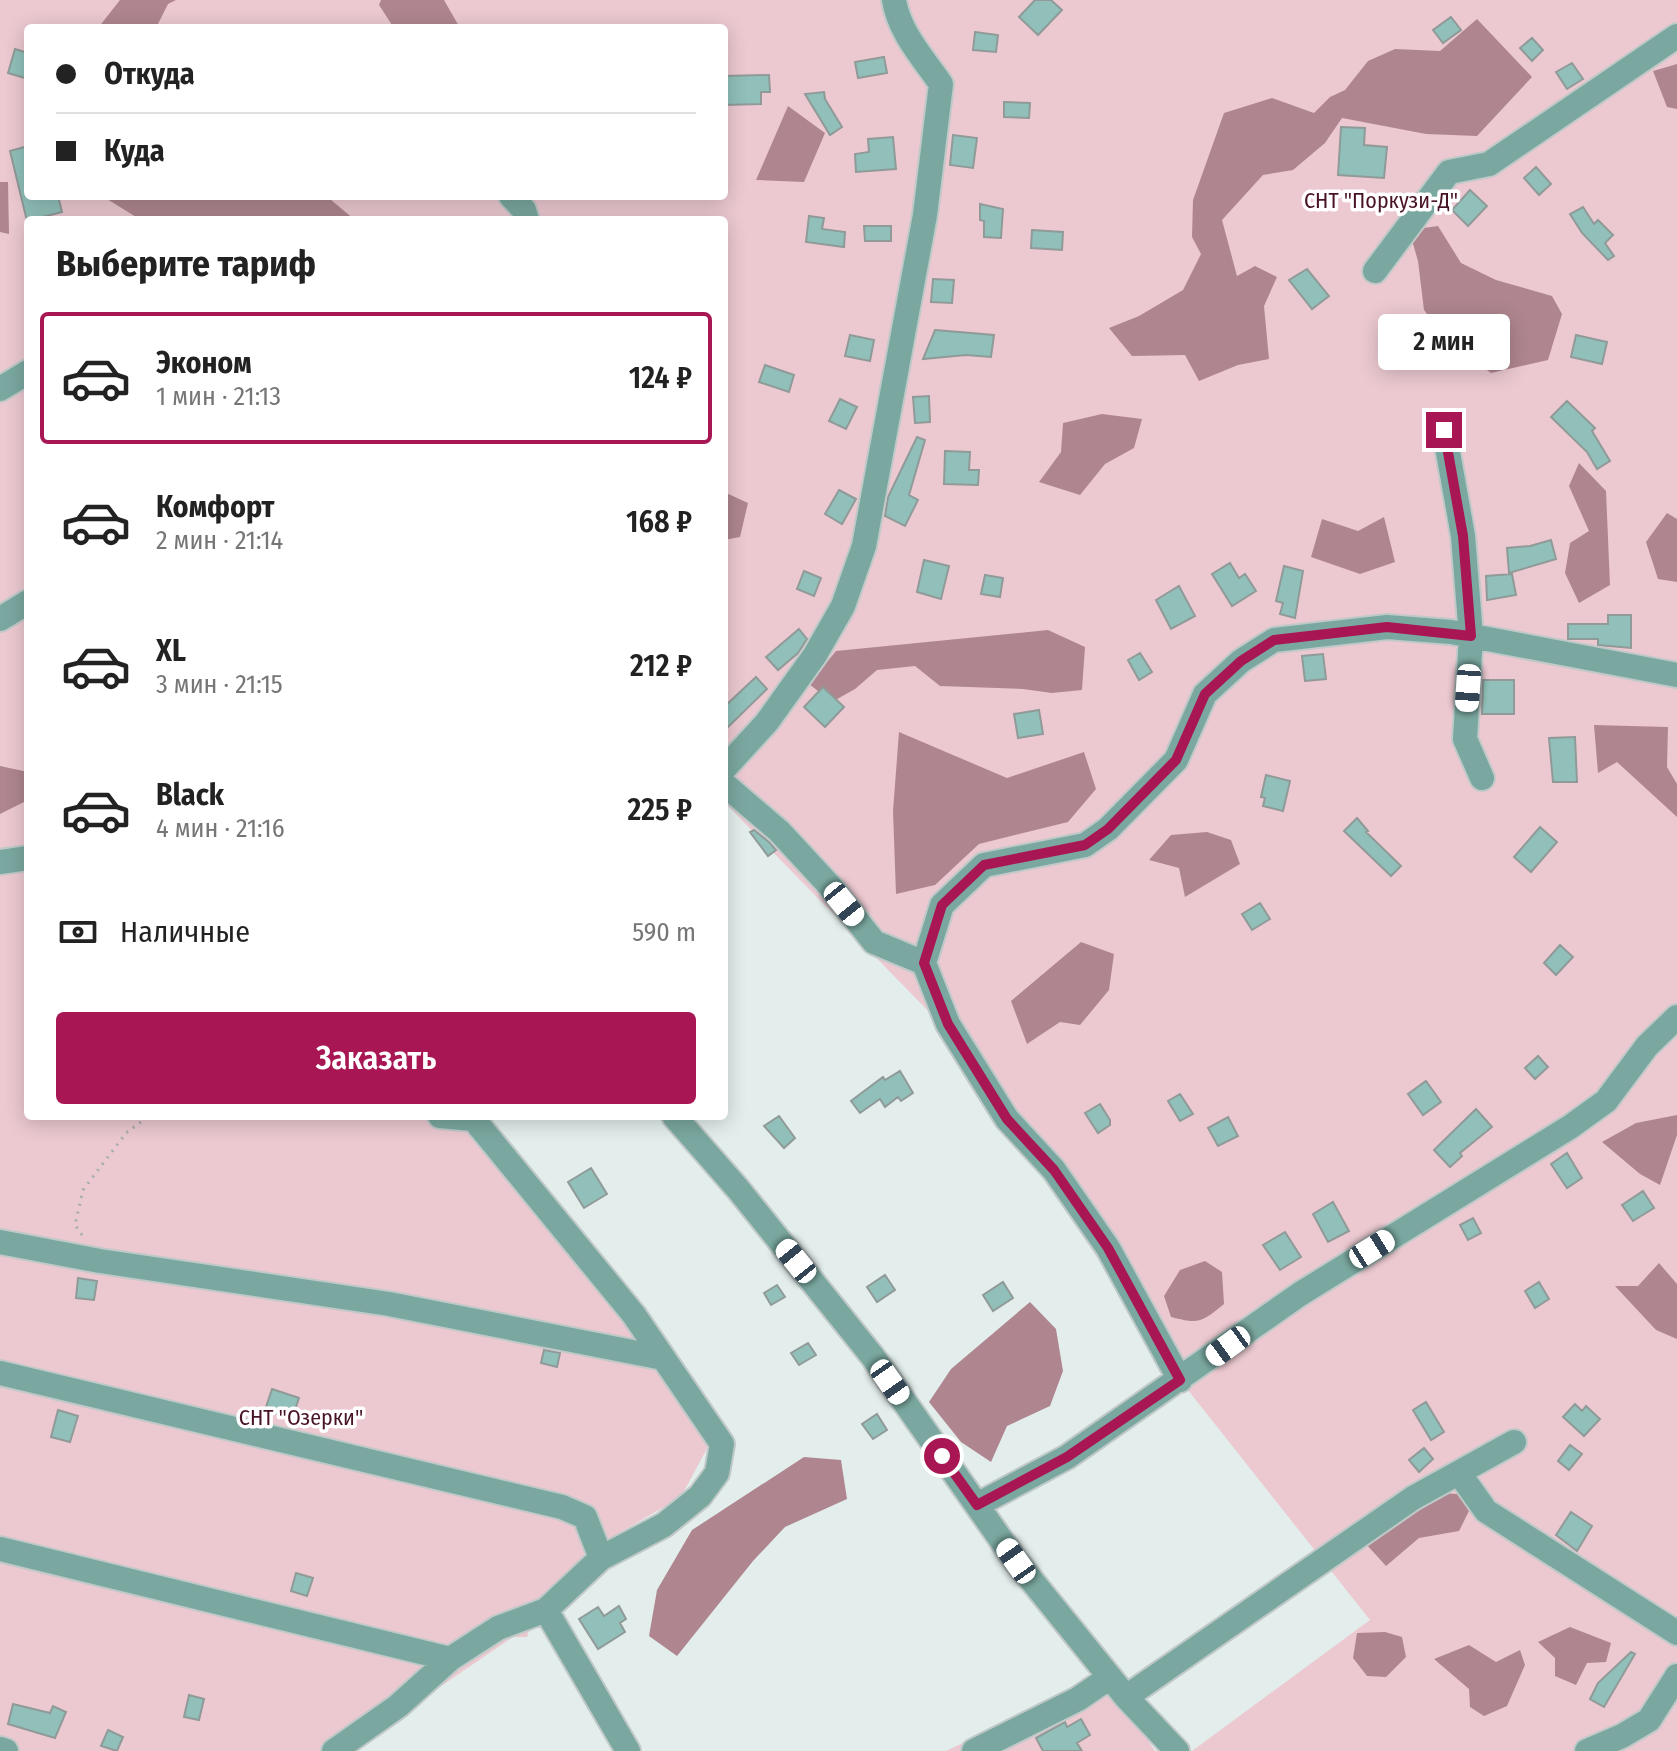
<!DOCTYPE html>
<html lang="ru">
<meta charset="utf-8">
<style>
body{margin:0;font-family:"Fira Sans Condensed",sans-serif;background:#f2f2f2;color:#222;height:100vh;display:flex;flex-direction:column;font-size:30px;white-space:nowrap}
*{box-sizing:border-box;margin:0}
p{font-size:26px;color:#767676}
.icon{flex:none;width:44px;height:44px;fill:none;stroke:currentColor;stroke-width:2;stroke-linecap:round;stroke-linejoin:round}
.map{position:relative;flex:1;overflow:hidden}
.details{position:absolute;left:24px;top:216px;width:704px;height:904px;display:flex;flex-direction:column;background:#fff;border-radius:8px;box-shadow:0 4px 20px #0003}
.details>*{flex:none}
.top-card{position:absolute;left:24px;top:24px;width:704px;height:176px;border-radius:8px;box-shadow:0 4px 20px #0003;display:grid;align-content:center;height:176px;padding:0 32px;background:#fff}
.end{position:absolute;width:36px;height:36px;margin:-18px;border:10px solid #a81753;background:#fff;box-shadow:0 0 0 4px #fff}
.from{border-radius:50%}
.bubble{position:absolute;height:56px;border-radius:8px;background:#fff;box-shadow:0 4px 20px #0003;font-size:26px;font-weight:600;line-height:56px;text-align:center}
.car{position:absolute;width:24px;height:48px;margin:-24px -12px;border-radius:10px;box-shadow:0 0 6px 2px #0007;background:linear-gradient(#fff 24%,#345 0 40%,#fff 0 76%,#345 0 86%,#fff 0)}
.top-card b{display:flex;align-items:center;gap:28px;height:76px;font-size:30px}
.top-card b+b{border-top:2px solid #e0e0e0}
.top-card i{width:20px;height:20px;background:#222}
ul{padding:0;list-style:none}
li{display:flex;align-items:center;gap:24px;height:132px;margin:0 16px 12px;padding:0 16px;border:4px solid transparent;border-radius:8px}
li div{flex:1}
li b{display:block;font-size:30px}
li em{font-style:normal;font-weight:600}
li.active{border-color:#a81753}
li>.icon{width:72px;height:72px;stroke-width:1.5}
h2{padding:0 32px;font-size:36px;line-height:96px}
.pay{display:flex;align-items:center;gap:20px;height:88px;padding:0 32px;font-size:30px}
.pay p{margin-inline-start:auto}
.button{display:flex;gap:16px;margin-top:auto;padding:16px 32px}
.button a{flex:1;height:92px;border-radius:8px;background:#a81753;color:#fff;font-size:32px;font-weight:600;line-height:92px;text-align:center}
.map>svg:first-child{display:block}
</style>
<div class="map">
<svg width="1677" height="1751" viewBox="0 0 1677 1751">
<rect width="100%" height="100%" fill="#e3eeec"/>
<!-- green -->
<path fill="#ecc9d1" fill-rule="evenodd" d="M0,0h1677v1751h-485l178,-131 -190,-240 -242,-359 -214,-219v-582h-696v896h445l238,325 -30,56 -93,54 -49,50 -12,36h-14l-167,114h-346zM28,28h696v168h-696z
M1105,1675l50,76h-209z"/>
<!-- water -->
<path fill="#af868f" d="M120,0h56l-8,4 -12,24h-58z
M381,0h63l16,28h-66l-15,-23z
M1477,19l55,58 -55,59 -51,-2 -84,-16 -17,25 -32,27 -30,5 -41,45 15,56 18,-10 22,11 -13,29 5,53 -31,6 -39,16 -14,-26 -53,1 -23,-28 30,-12 44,-26 18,-36 -9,-17 1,-37 31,-87 48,-15 42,15 16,-16 15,-7 23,-29 27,-12 45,2z
M1677,64v45l-10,-2 -14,-36z
M788,106l37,27 -21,49 -48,-2z
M0,182h8l1,52 -9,-2z
M102,196h220l8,3 25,21h-214z
M1438,226l23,37 35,17 56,16 10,18 -14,46 -57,13 -41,-30 -26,-33 -6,-49 -9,-31z
M1102,414l40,5 -8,29 -29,16 -25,31 -41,-13 22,-30 2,-29z
M1579,463l27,28 4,94 -31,18 -14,-30 5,-30 19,-12 -20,-45z
M724,488v4l24,11 -8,34 -16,3z
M1667,513l10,6v63l-19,-3 -12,-37z
M1384,517l11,45 -35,12 -49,-17 11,-38 36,12z
M1048,630l37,17 -3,43 -30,3 -29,-4 -83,-3 -25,-20 -38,4 -22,19 -23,13 -23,-18 27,-33z
M1594,725l74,2 -1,40 10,17v33l-60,-55 -19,11z
M899,732l108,46 77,-26 12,37 -28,33 -89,22 -44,41 -39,9 -3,-83z
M0,766l28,6v28l-28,14z
M1207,832l24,8 9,24 -55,33 -6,-29 -30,-8 22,-25z
M1081,942l33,12 -5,36 -29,35 -20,-3 -33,22 -16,-43z
M1677,1115v20l-17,50 -20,-11 -38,-32 34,-19z
M1205,1261l17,11 2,32c-23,19 -25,20 -53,13l-7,-21 16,-26z
M1659,1263l18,21v55l-21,-9 -41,-44h23z
M1030,1302l26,27 7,42 -13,35 -43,20 -16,36 -30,-20 -32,-40 22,-33z
M804,1457l37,3 6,39 -62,28 -32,34 -76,95 -28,-20 8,-46 35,-60z
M1437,1493l22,1 10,17 -10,20 -40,7 -33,28 -20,-22 35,-21z
M1570,1627l41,16 -5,19 -19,1 -11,22 -21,-9v-18l-17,-16z
M1385,1632l17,5 4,20 -20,20 -19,-1 -14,-18 4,-25z
M1469,1645l27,17 24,-12 5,15 -18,41 -23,10 -14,-9 -1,-18 -35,-30z"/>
<!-- building -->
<path fill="#90c0b9" stroke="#909a98" stroke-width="2" d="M1035,0h16l11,10 -24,25 -19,-18z
M1451,17l10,13 -18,13 -10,-13z
M975,32l23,3 -2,17 -23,-2z
M1532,38l11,12 -11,11 -12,-13z
M15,49l13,4v26l-20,-6z
M884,57l3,16 -29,5 -3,-16z
M1572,63l11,16 -16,10 -11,-17z
M769,75l1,17h-9v12l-37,1v-29z
M824,92l1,7 17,28 -12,8 -25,-41z
M1004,102l26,1 -1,15 -25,-1z
M1341,127l24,1 -1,17 23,2 -3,31 -46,-3z
M953,135l24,3 -4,30 -23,-3z
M893,137l3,32 -40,3 -1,-18 14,-2 -1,-13z
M28,146v50h30l4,16 -35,9 -17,-70z
M1536,167l15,17 -12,11 -15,-17z
M1470,190l17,16 -19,20 -16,-16z
M980,204l23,5 -2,29 -17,-1v-16l-4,-1z
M1583,207l11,17 4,-4 15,15 -8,8 9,13 -6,4 -26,-27 -12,-19z
M809,216l15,2 -2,11 23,3 -1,15 -38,-5z
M864,226h27v15h-26z
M1032,230l31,2 -1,18 -31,-2z
M1307,269l22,27 -17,13 -23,-29z
M933,279l21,1 -2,23 -21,-1z
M935,330l59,5 -3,22 -25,-2 -43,4z
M850,335l24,5 -4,21 -25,-5z
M1576,335l31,7 -5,22 -31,-7z
M765,365l29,10 -5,17 -30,-10z
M929,396l1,26 -15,1 -2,-26z
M840,399l17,8 -11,22 -17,-8z
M1567,401l28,27 -3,3 18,30 -13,8 -10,-17 -36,-35z
M917,437l8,3 -16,55 9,5 -13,26 -20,-10 3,-19z
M945,451l25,1 -1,18h10l-1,15 -34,-1z
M839,490l17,9 -14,25 -17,-10z
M1551,540l5,19 -47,14 -2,-25 23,-2z
M924,560l25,6 -8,33 -24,-7z
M1230,563l9,15 6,-4 11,17 -24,15 -20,-32z
M1284,566l19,5 -8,47 -15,-4 3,-11 -7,-2z
M804,571l17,7 -7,18 -17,-7z
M1512,574l4,21 -29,5 -1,-24z
M985,575l18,3 -3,19 -19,-3z
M1179,586l16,30 -24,13 -15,-29z
M1608,615h23v33l-33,-3v-6h-30v-15h40z
M799,629l8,10 -9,14 -20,17 -12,-13z
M1140,653l12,19 -13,8 -11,-20z
M1323,654l3,25 -21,2 -3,-25z
M756,677l11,12 -43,42v-24z
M1483,680h31v34h-32z
M823,687l21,20 -19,20 -21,-20z
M1039,710l4,24 -25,4 -4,-24z
M1575,737l2,45h-24l-4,-44z
M1266,775l24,6 -7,30 -20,-5 2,-8 -4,-1z
M1357,818l11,13 -2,1 35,34 -10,10 -47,-45z
M1540,827l17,15 -26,30 -17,-15z
M754,830l15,12 7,8 -8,6 -18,-24z
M1260,903l10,16 -18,11 -10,-16z
M1560,945l13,12 -17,18 -12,-12z
M1538,1056l10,11 -13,12 -10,-11z
M900,1071l13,22 -12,8 -3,-4 -13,10 -5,-8 -20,14 -9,-12 32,-24 2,3z
M1426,1081l15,21 -18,13 -15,-21z
M1180,1094l13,20 -13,7 -12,-20z
M1100,1104l10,16v5l-12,8 -13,-20z
M1476,1109l16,18 -32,26 2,3 -12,11 -16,-17z
M779,1116l16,22 -11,10 -20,-22z
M1228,1117l10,19 -20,10 -10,-18z
M1567,1153l15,25 -15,10 -16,-24z
M591,1168l16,26 -23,14 -16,-26z
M1643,1191l11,17 -21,13 -11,-16z
M1333,1202l16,29 -21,11 -15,-28z
M1473,1218l8,15 -13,7 -8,-15z
M1285,1232l16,25 -21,13 -17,-25z
M885,1275l10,15 -18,12 -10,-15z
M78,1278l19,3 -3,19 -18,-2z
M1003,1282l10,16 -20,13 -10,-16z
M1539,1282l10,17 -14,9 -10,-17z
M777,1285l8,12 -14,8 -7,-12z
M808,1343l8,12 -17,10 -8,-12z
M544,1350l16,3 -3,14 -16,-4z
M272,1389l27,9 -7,21 -27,-9z
M1426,1402l18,30 -13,8 -18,-30z
M1575,1404l7,7 4,-5 14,13 -16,17 -21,-19z
M58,1410l20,6 -8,26 -19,-5z
M877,1414l10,16 -14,9 -11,-15z
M1570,1445l12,9 -13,16 -11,-9z
M1424,1448l9,11 -14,13 -10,-12z
M1571,1512l21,14 -15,25 -21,-16z
M296,1573l17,5 -6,18 -16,-5z
M619,1606l7,13 -6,4 5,9 -27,17 -19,-30 19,-12 6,9z
M1631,1652l4,2 -31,53 -14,-8 8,-16z
M189,1695l15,4 -5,21 -15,-3z
M13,1704l37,9 3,-7 13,6 -11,26 -47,-14z
M1081,1719l9,16 -13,8 5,8h-39l-7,-13 29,-16 2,5z
M108,1730l15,7 -6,14 -16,-5z"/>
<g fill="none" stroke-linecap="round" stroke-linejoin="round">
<defs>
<path id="minor" d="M511,196l13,14 3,10
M1375,271l74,-99 40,-8 188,-128
M0,389l28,-17
M1444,430l19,106 8,100 -6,103 17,39
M0,619l28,-17
M724,769l43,-47 48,-67 28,-49 21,-60 61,-331 16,-131c-18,-26 -42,-52 -47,-84
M724,784l55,47 50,54 45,57 50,21 24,61 59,95 47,51 54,78 72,132
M0,862l28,-4
M924,963l18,-58 42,-40 101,-20 23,-16 68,-69 29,-66 36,-33 33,-21 113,-13 64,5 226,43
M440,1116l33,3
M674,1116l64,73 135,168 143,204 110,136 51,54
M0,1242l100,19 289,43 274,54
M0,1373l562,134 23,10 16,41
M1459,1473l27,38 191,122
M977,1505l90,-48 233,-163 270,-167 36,-26 41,-55 30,-29
M0,1549l450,110
M546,1610l82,141
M1126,1697l287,-199 101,-56
M0,1749l6,2
M334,1751l64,-45 52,-47 48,-31 48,-18 55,-52 63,-33 36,-29 17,-23 5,-29 -88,-129 -163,-199
M974,1751l104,-52 32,-22
M1587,1751l35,-15 27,-16 28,-44"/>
</defs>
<!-- minor casing -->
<use href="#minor" stroke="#c0c9c8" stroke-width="28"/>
<!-- path -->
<path stroke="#a5aeac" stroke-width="3" stroke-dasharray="2 6" stroke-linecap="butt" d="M82,1235l-7,-10 8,-35 43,-57 23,-17"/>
<!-- minor -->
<use href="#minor" stroke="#7aa8a0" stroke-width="24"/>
</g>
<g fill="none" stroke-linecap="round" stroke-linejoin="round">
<!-- route -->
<path stroke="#a81753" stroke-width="10" d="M942,1456l35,49 90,-48 113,-77 -72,-132 -54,-78 -47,-51 -59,-95 -24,-61 18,-58 42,-40 101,-20 23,-16 68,-69 29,-66 36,-33 33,-21 113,-13 84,9 -8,-100 -19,-106"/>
</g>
<g text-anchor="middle" stroke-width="7" stroke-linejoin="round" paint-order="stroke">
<!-- park labels -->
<g font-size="22" fill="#481325" stroke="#fff">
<text x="1381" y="208">СНТ "Поркузи-Д"</text>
<text x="301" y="1425">СНТ "Озерки"</text>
</g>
</g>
</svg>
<i class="end from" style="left:942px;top:1456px"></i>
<i class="end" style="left:1444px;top:430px"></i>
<div class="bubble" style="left:1378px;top:314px;width:132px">2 мин</div>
<i class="car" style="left:1468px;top:688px;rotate:184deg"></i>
<i class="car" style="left:844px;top:904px;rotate:141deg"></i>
<i class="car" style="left:1372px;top:1249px;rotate:58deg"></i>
<i class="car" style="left:796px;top:1261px;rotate:321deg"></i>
<i class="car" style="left:1228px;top:1346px;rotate:234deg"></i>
<i class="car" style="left:890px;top:1382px;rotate:145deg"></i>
<i class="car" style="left:1016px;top:1561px;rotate:325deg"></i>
<div class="top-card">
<b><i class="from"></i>Откуда</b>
<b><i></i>Куда</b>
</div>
<section class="details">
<h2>Выберите тариф</h2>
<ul>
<li class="active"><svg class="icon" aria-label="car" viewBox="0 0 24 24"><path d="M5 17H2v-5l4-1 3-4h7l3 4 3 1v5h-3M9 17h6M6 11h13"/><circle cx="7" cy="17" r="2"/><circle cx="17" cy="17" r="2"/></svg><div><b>Эконом</b><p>1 мин · 21:13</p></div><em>124 ₽</em></li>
<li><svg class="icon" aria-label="car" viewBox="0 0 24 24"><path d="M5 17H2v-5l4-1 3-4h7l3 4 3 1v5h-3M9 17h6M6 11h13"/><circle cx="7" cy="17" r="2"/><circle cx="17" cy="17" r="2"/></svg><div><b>Комфорт</b><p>2 мин · 21:14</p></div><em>168 ₽</em></li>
<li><svg class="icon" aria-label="car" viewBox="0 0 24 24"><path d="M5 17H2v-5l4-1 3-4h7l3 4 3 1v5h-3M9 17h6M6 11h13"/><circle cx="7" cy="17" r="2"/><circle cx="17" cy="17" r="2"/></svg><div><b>XL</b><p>3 мин · 21:15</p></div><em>212 ₽</em></li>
<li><svg class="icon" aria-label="car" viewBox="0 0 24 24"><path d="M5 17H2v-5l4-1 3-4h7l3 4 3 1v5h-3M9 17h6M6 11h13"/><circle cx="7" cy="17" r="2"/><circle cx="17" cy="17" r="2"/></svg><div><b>Black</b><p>4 мин · 21:16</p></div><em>225 ₽</em></li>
</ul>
<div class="pay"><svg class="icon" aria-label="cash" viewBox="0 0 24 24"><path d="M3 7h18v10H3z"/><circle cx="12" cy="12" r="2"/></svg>Наличные<p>590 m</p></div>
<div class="button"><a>Заказать</a></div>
</section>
</div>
